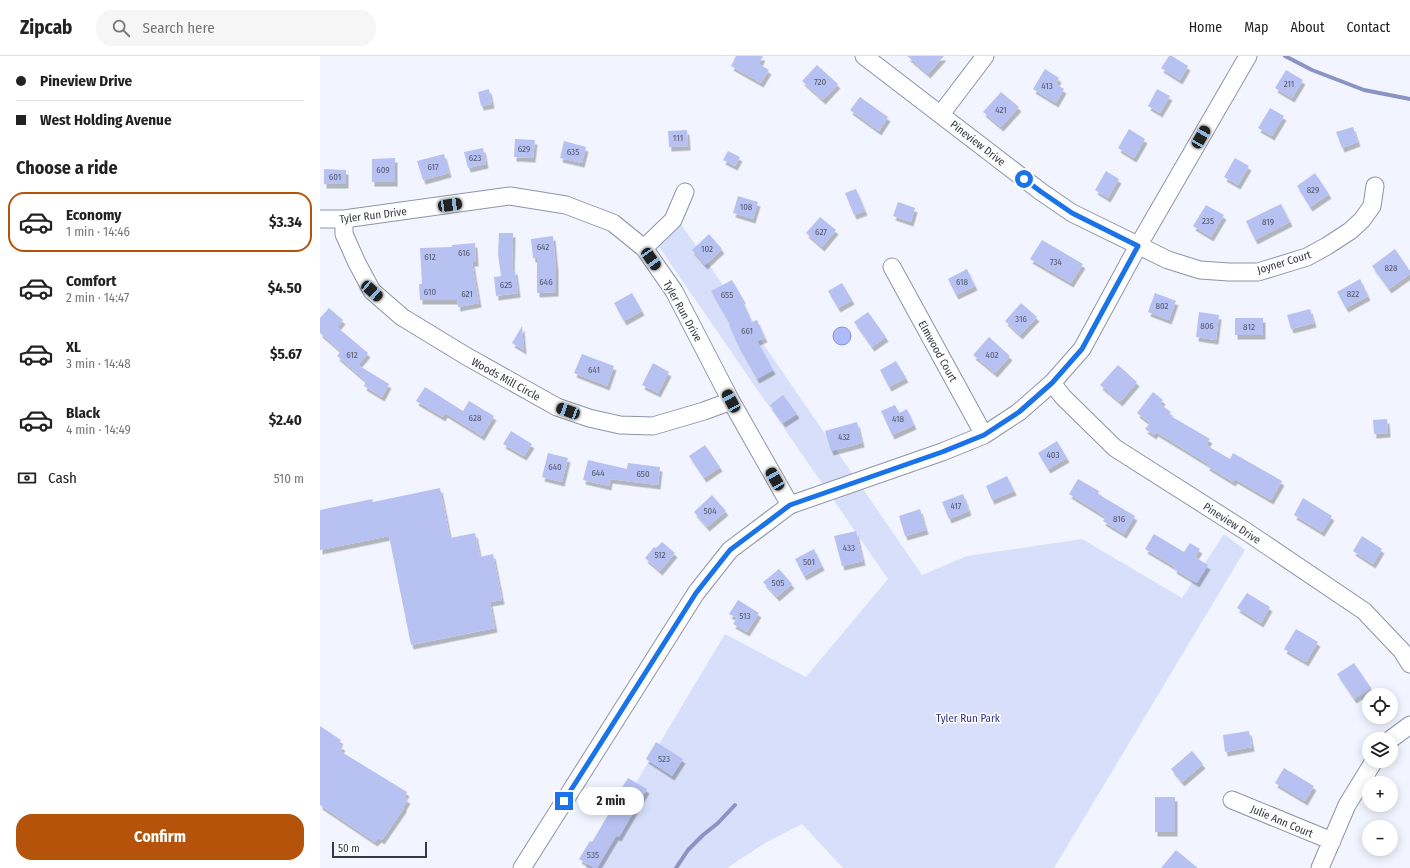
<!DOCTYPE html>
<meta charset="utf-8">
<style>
body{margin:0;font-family:"Fira Sans Condensed",sans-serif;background:#f6f6f6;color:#222;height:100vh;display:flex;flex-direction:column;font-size:15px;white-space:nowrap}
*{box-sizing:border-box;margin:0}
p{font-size:13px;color:#767676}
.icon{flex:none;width:22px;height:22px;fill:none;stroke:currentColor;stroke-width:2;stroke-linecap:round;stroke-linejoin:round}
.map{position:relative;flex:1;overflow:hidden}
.side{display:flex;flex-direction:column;background:#fff;width:320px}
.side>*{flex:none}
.hud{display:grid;align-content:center;height:88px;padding:0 16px;background:#fff}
.buttons{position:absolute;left:1042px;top:632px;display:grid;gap:8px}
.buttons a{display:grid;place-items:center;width:36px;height:36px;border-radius:50%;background:#fff;box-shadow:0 2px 10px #0003;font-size:20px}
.scale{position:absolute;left:12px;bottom:10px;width:95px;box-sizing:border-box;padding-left:4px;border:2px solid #373942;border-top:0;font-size:11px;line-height:14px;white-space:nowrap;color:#373942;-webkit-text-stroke:3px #fff;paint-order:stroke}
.end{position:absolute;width:18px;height:18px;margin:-9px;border:5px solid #1a73e8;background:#fff;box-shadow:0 0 0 2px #fff}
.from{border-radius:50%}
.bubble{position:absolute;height:28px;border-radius:14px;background:#fff;box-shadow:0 2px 10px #0003;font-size:13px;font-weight:700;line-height:28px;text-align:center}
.car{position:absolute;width:12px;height:24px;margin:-12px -6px;border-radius:5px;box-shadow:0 0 3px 1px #0007;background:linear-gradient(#222 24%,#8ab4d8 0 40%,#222 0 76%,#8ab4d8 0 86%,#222 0)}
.hud b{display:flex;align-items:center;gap:14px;height:38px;font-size:15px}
.hud b+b{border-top:1px solid #e0e0e0}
.hud i{width:10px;height:10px;background:#222}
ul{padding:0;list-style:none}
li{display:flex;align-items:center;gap:12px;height:60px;margin:0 8px 6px;padding:0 8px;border:2px solid transparent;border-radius:16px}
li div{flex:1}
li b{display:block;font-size:15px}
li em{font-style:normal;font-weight:700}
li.active{border-color:#b45309}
li>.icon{width:36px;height:36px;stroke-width:1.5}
h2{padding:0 16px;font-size:18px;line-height:48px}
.pay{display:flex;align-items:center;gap:10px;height:44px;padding:0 16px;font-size:15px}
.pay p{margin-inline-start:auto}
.cta{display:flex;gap:8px;margin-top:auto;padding:8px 16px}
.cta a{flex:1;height:46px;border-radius:16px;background:#b45309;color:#fff;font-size:16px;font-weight:700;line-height:46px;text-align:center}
header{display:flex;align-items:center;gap:24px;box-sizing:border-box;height:56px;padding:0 20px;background:#fff;border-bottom:1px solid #e0e0e0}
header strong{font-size:19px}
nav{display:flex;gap:22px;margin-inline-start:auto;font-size:14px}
.search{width:280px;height:36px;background:#f6f6f6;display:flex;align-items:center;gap:10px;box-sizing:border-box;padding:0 14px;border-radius:16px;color:#767676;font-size:15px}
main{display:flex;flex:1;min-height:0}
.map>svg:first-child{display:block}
</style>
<header>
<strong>Zipcab</strong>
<div class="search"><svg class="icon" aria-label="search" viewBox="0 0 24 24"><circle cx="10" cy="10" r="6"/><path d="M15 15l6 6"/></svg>Search here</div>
<nav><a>Home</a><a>Map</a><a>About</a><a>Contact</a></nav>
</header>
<main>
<section class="side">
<div class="hud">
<b><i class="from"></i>Pineview Drive</b>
<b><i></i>West Holding Avenue</b>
</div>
<h2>Choose a ride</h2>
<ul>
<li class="active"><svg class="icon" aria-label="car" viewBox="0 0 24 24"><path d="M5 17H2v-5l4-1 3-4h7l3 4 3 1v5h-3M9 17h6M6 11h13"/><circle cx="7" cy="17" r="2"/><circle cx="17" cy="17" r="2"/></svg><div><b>Economy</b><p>1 min · 14:46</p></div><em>$3.34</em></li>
<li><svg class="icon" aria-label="car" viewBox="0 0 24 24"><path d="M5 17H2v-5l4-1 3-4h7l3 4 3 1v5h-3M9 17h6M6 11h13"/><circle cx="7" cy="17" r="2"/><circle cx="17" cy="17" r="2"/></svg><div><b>Comfort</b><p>2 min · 14:47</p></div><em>$4.50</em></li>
<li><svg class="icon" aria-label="car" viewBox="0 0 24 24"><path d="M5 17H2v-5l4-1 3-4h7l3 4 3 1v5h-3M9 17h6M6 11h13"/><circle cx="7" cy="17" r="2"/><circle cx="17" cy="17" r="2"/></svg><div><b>XL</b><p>3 min · 14:48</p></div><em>$5.67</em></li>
<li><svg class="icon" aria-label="car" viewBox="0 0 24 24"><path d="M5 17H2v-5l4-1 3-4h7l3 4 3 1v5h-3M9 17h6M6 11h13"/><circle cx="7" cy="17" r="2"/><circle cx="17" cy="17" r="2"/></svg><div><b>Black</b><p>4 min · 14:49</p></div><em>$2.40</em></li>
</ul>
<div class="pay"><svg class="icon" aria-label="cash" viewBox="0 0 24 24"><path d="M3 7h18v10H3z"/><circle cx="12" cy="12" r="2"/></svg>Cash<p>510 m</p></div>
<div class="cta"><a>Confirm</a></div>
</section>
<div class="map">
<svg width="1090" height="812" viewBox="0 0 1090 812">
<defs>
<filter id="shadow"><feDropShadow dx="2.5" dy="4.5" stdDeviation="0" flood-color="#0004"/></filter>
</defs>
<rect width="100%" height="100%" fill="#f2f5ff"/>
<!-- park -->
<path fill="#d8dffb" d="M361,168l241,351 45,-19 115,-17 100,59 42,-64 21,16 -191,318h-211l-41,-44 -37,19 -38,25h-142l140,-234 81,43 82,-98 -229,-332z"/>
<!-- water -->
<path fill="#adbafb" stroke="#8a93c4" d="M513 280a9 9 0 1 1 18 0a9 9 0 1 1-18 0Z"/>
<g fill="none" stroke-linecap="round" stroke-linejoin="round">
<!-- stream -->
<path stroke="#8a93c4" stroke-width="4" d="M965,0l27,14 52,20 46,9
M356,812l12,-18 15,-15 15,-12 17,-18"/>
</g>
<!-- building -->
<path fill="#b7c1f2" filter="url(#shadow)" d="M416,0h27l-4,8 10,6 -8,13 -30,-17z
M587,0h37l-16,18z
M849,0h3l16,10 -8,14 -19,-12z
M497,9l21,19 -15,16 -21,-19z
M725,13l14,9 -3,6 8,5 -8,14 -23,-14z
M966,14l17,10 -11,18 -17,-10z
M169,33l3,15 -11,2 -3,-14z
M837,33l13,7 -10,17 -12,-7z
M681,36l18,15 -18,20 -18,-15z
M540,41l28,20 -9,14 -29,-21z
M950,52l14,8 -12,20 -14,-8z
M1033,71l5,15 -16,6 -6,-16z
M809,73l16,10 -11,19 -16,-10z
M367,74l1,16 -19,1 -1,-16z
M195,83l20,1 -2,18 -19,-1z
M244,85l22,6 -4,16 -22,-5z
M163,92l3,16 -18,4 -4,-16z
M408,95l12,6 -5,9 -12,-6z
M124,98l5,19 -26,7 -6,-19z
M75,102v24h-23v-23z
M915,102l14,8 -11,19 -14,-8z
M4,113l22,1v14h-22z
M786,115l13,8 -11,19 -13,-8z
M995,117l14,21 -19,13 -13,-21z
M536,133l9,22 -11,4 -9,-22z
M418,140l20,6 -5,17 -20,-6z
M578,146l17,6 -4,14 -18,-6z
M961,148l9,18 -35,18 -9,-19z
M886,149l18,10 -13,22 -18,-11z
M500,161l16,13 -14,17 -16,-14z
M179,177h14l-1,38 3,-1 3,23 -22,3 -2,-19 7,-1 -3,-22z
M389,178l13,15 -17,16 -13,-15z
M233,180l3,32v24l-19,1v-35h-4l-2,-19z
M722,184l41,24 -12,19 -41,-24z
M155,187l1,19h-4l7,41 -21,4 -1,-7h-37l-1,-16h3l-2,-36 32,-1v-2z
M1075,193l15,22v3l-21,15 -17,-23z
M647,213l8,17 -19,9 -8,-16z
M1040,223l8,17 -22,12 -9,-16z
M412,224l11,19 -1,1 10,22 5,-2 8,18 -8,3 16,29 -16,9 -19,-34 -9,-20 1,-1 -19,-33z
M522,227l10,17 -14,8 -10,-17z
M312,237l10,18 -18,10 -10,-18z
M835,237l21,8 -7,19 -21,-8z
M701,247l16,14 -17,18 -15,-14z
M9,252l14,12 -6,7 31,26 -10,12 31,19 -7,13 -18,-11 2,-5 -29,-25 4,-5 -21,-18v-15z
M990,253l4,14 -23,6 -4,-14z
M548,256l18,25 -14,10 -18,-25z
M879,256l20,3 -3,25 -20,-3z
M915,262h28v17h-28z
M202,270l2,24 -12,-7z
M669,281l21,19 -15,17 -22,-18z
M262,298l32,12 -7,20 -33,-13z
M576,305l10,17 -17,9 -9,-17z
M333,307l16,9 -11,21 -16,-8z
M798,309l19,17 -17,20 -20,-17z
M105,331l38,24 6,-10 25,15 -12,20 -37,-23 -2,4 -27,-16z
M833,336l10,8 -3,4 11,8 -2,3 41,24 -4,6 24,14 3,-6 49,28 -11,19 -36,-21 -2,3 -26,-16 1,-2 -52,-32 -2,3 -9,-6 5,-6 -13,-10z
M463,339l14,19 -14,9 -13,-18z
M575,349l4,8 8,-4 7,16 -22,10 -11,-24z
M1067,363l1,14 -14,1 -1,-14z
M537,366l5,21 -31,8 -6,-20z
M191,375l21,13 -8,12 -21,-12z
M737,385l10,17 -19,11 -10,-16z
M385,389l15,22 -16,11 -15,-22z
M228,397l20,5 -6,24 -20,-5z
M268,404l39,9 1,-6 32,4 -2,18 -48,-6 -1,7 -26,-6z
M687,420l7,15 -22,9 -6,-14z
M758,423l21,12 -1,3 37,22 -11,18 -21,-13 3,-4 -37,-23z
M120,432l10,50 25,-5 5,24 13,-3 9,46 -12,2 5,26 -84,17 -22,-109 -69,14v-40l52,-11 1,3z
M643,438l6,17 -20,8 -7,-17z
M392,439l14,16 -19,16 -13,-15z
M983,442l29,18 -10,16 -28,-17z
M600,453l6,21 -21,6 -6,-20z
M536,475l7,30 -21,5 -8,-30z
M834,478l30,18 6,-9 10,6 -5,8 13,8 -11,18 -23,-14 1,-2 -30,-18z
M1042,480l20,13 -9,15 -20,-13z
M342,486l13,11 -15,18 -15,-13 9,-11 2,1z
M494,493l8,17 -18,10 -9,-17z
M459,513l13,15 -15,13 -14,-15z
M927,537l23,14 -9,16 -24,-15z
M418,544l21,13 -12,19 -14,-8 4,-6 -8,-4z
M976,573l22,13 -12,20 -22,-13z
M1034,607l17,25 -17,11 -17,-25z
M0,670l21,14 -3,4 5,2 -3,5 67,41 -3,5 4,2 -4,7v2l-22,32 -3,-2 -4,4 -55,-37z
M929,675l3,16 -27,5 -2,-17z
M336,686l27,17 -11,17 -26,-17z
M872,695l11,13 -21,18 -11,-13z
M964,712l30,18 -9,15 -30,-18z
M308,722l19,11 -28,48 -3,-1 -19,32h-3l-15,-9 11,-18 2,1 29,-49 -2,-1z
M835,741h20v35h-20z
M856,794l22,18h-37z"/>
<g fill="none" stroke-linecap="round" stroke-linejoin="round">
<defs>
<path id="minor" d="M544,0l176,135 32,22 96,47 32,10 29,2h29l49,-15 20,-11 23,-15 12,-11 10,-14 3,-20
M621,58l44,-58
M0,163h24l166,-23 56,9 47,18 31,25 30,43 57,110 59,104
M24,163v15l13,29 15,28 30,26 64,39 91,51 32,11 31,7 33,1 51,-15 27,-10
M324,192l29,-28 12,-28
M572,211l92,168
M732,327l11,14 52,51 132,84 117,79 38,40 8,13
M1071,683l19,-14
M912,744l100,41
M202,812l174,-275 34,-43 60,-45 152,-53 42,-17 35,-23 33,-29 30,-34 56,-103 110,-190
M1000,812l27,-63 27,-44"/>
</defs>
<!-- minor casing -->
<use href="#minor" stroke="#8e93a9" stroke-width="19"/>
<!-- minor -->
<use href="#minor" stroke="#fff" stroke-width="17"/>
</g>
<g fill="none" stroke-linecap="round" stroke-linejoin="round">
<!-- route -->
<path stroke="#1a73e8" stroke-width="5" d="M244,745l132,-208 34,-43 60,-45 152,-53 42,-17 35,-23 33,-29 30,-34 56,-103 -66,-33 -32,-22 -16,-12"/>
</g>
<g text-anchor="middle" stroke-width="3" stroke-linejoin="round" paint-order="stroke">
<!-- number labels -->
<g font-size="9" fill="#575b6e">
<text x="500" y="29">720</text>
<text x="969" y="31">211</text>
<text x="727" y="33">413</text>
<text x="681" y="57">421</text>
<text x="358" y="85">111</text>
<text x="204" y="96">629</text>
<text x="253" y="99">635</text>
<text x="155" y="105">623</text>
<text x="113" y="114">617</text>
<text x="63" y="117">609</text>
<text x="15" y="124">601</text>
<text x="993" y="137">829</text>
<text x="426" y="154">108</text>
<text x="888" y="168">235</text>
<text x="948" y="169">819</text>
<text x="501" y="179">627</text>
<text x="223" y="194">642</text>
<text x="387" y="196">102</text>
<text x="144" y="200">616</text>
<text x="110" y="204">612</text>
<text x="736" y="209">734</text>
<text x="1071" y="215">828</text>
<text x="226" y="229">646</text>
<text x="642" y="229">618</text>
<text x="186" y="232">625</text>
<text x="110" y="239">610</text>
<text x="147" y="241">621</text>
<text x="1033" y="241">822</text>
<text x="407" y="242">655</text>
<text x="842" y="253">802</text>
<text x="701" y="266">316</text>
<text x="887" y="273">806</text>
<text x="929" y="274">812</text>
<text x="427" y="278">661</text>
<text x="32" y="302">612</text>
<text x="672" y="302">402</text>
<text x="274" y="317">641</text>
<text x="155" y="365">628</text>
<text x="578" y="366">418</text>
<text x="524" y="384">432</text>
<text x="733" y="402">403</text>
<text x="235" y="414">640</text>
<text x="278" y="420">644</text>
<text x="323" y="421">650</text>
<text x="636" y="453">417</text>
<text x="390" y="458">504</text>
<text x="799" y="466">816</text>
<text x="529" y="495">433</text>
<text x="340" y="502">512</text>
<text x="489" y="509">501</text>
<text x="458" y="530">505</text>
<text x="425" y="563">513</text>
<text x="344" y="706">523</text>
<text x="273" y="802">535</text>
</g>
<!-- street labels -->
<g font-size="11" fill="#373942" stroke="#fff">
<text transform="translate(658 87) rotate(38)" y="4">Pineview Drive</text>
<text transform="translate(53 159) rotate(-7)" y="4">Tyler Run Drive</text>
<text transform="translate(964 206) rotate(-17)" y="4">Joyner Court</text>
<text transform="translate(363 255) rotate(61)" y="4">Tyler Run Drive</text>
<text transform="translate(618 295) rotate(61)" y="4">Elmwood Court</text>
<text transform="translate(186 323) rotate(29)" y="4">Woods Mill Circle</text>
<text transform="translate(912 467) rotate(33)" y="4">Pineview Drive</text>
<text transform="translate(962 765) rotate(23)" y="4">Julie Ann Court</text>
</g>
<!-- park labels -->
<g font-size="11" fill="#2f318b" stroke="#fff">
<text x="648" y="666">Tyler Run Park</text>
</g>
</g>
</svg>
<div class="buttons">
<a><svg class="icon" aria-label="locate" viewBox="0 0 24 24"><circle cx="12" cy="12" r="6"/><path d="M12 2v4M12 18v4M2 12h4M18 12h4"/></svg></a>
<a><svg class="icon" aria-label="layers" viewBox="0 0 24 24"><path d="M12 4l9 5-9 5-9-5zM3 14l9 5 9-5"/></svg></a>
<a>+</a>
<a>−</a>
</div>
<div class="scale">50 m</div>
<i class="end from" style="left:704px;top:123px"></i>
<i class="end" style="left:244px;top:745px"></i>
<div class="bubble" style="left:258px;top:731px;width:66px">2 min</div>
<i class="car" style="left:881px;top:81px;rotate:30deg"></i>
<i class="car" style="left:130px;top:149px;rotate:82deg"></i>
<i class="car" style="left:331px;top:203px;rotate:145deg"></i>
<i class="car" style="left:52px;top:235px;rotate:132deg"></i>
<i class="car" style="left:411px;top:345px;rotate:332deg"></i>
<i class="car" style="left:248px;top:355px;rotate:290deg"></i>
<i class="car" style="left:455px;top:423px;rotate:330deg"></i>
</div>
</main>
